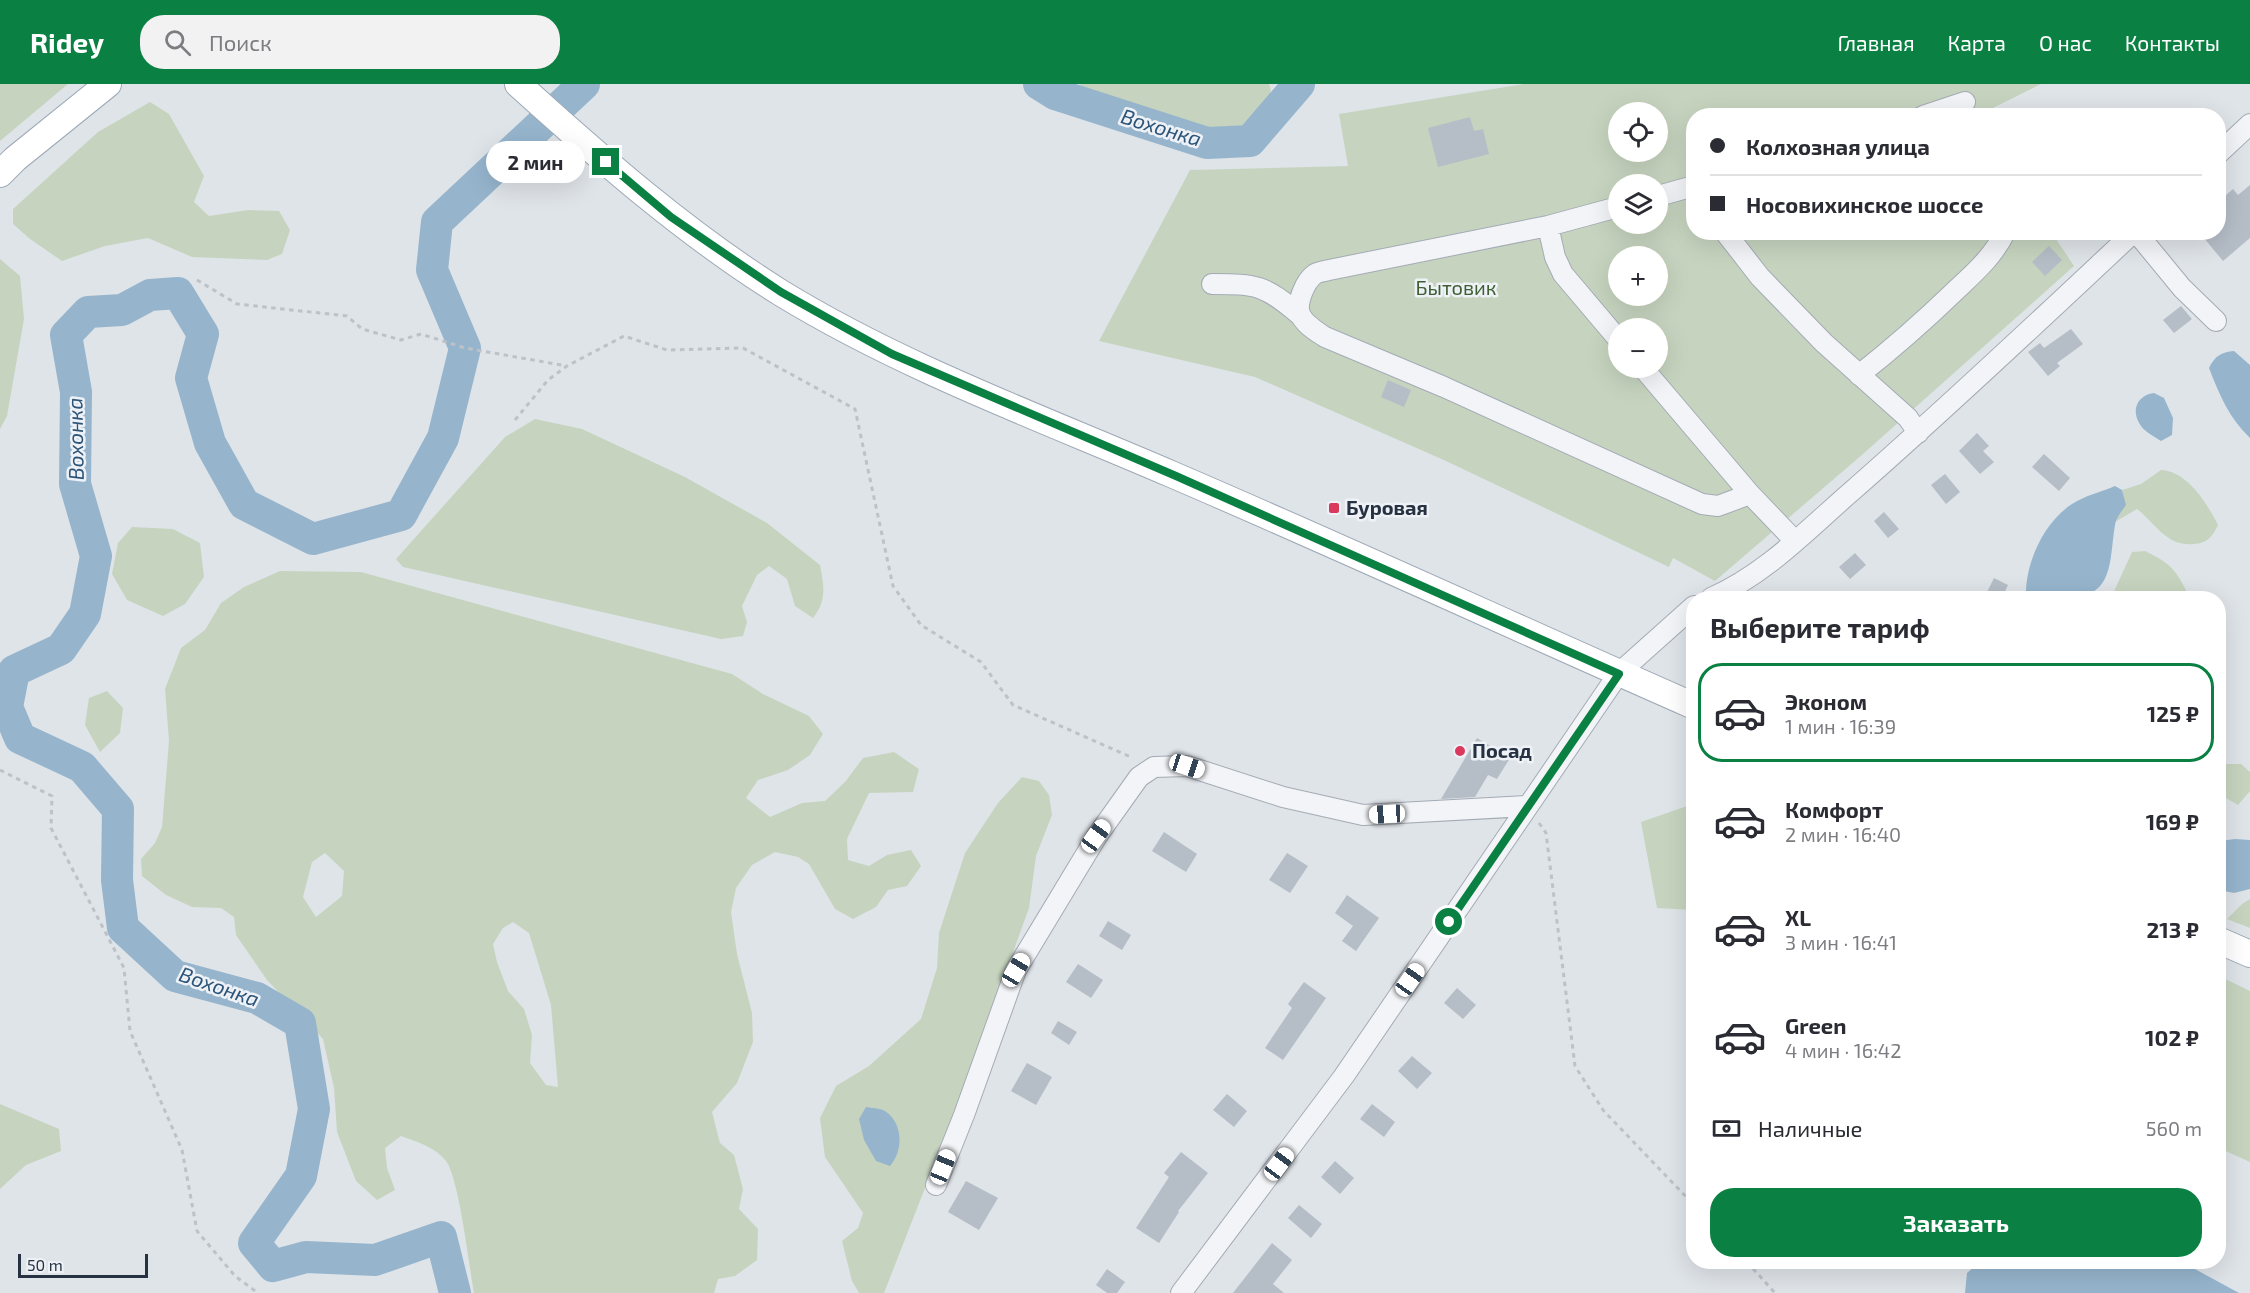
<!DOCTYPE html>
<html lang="ru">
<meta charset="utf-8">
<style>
body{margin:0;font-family:"Exo 2",sans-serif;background:#f2f2f3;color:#2b2b33;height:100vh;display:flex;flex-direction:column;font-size:22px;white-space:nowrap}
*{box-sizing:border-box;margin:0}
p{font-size:20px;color:#7c7c81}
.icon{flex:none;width:33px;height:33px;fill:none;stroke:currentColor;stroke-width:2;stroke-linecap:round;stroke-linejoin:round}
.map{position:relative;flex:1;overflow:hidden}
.sheet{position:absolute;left:1686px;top:507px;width:540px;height:678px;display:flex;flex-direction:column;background:#fff;border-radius:24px;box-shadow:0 6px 24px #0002}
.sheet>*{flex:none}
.hud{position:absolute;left:1686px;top:24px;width:540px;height:132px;border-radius:24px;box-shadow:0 6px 24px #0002;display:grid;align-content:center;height:132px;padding:0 24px;background:#fff}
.buttons{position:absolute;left:1608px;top:18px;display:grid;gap:12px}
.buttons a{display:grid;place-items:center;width:60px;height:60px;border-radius:50%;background:#fff;box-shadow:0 6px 24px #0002;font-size:30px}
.scale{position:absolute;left:18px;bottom:15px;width:130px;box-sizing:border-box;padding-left:6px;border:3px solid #263242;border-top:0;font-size:16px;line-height:21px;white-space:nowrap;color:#263242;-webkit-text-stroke:4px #eef2f7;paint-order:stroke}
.end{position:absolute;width:27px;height:27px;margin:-14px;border:8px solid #0b8043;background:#fff;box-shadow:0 0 0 3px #fff}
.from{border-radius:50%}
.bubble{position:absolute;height:42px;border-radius:21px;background:#fff;box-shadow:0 6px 24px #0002;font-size:20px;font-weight:700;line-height:42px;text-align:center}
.car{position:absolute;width:18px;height:36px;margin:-18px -9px;border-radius:8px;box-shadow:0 0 4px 2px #0007;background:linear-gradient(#fff 24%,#345 0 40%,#fff 0 76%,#345 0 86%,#fff 0)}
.hud b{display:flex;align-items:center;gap:21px;height:57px;font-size:22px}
.hud b+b{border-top:2px solid #e1e1e2}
.hud i{width:15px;height:15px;background:#2b2b33}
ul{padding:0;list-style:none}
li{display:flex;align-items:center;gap:18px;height:99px;margin:0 12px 9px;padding:0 12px;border:3px solid transparent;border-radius:24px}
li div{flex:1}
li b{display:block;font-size:22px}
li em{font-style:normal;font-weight:700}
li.active{border-color:#0b8043}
li>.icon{width:54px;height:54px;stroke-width:1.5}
h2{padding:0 24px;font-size:27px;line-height:72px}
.pay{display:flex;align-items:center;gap:15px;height:66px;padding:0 24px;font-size:22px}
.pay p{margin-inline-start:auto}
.primary-button{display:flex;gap:12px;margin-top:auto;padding:12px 24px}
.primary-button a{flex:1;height:69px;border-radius:24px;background:#0b8043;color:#fff;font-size:24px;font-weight:700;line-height:69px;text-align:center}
header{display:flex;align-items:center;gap:36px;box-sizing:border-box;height:84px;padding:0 30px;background:#0b8043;color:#fff}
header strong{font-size:28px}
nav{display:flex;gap:33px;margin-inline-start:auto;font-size:21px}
.search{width:420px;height:54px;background:#f2f2f3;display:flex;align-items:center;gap:15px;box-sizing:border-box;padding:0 21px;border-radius:24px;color:#7c7c81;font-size:22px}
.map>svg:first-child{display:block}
</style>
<header>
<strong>Ridey</strong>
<div class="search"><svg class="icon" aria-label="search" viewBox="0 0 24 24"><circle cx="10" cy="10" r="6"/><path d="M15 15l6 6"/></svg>Поиск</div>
<nav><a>Главная</a><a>Карта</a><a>О нас</a><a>Контакты</a></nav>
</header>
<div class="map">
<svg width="2250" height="1209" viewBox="0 0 2250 1209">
<rect width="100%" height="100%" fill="#dfe4e9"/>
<!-- green -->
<path fill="#c6d4bf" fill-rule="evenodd" d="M0,0h68l-68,57z
M1080,0h189l2,7 -9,20 -21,20 -39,-2 -81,-25 -39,-15z
M1524,0h517l-50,25 3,6 -300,1v116l358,1 22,33 -211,188 -148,127 -42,-23 -4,9 -223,-106 -191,-84 -156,-36 91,-171 158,-4 -9,-52zM1618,28h40v40h-40zM1618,100h40v40h-40zM1618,172h40v40h-40zM1618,244h40v40h-40z
M150,18l19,12 35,62 -10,26 15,14 39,-6 31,1 11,19 -8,24 -15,6 -75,-3 -44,-19 -43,8 -43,15 -32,-22 -17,-15v-15l85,-77z
M0,175l20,17 4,43 -17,97 -7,13z
M535,335l47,10 103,48 82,46 53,42c4,21 7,35 -7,53l-18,-12 -8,-27 -18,-13 -12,9 -15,31 5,16 -4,14 -22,3 -318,-72 -7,-8 109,-122z
M2161,386c26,1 46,33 57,55 -6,12 -10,18 -24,19 -27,3 -38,-20 -57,-35l-22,13 10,-17 -3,-15 19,-6z
M132,443l41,2 27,14 4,34 -19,27 -22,12 -36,-16 -15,-26 6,-31z
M2145,467c28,13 32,21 45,47h-79l21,-46z
M280,487l81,1 371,102 31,20 46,22 14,18 -13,21 -22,15 -30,10 -12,18 24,19 32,-14 23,-2 20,-19 18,-24 31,-6 25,17 -6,23 -44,1 -22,46 1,21 21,6 18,-11 24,-5 10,16 -14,20 -19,4 -12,17 -23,12 -18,-10 -26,-45 -11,-7 -23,-5 -23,13 -16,23 -5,24 6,42 15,59 1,29 -16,41 -25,29 8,31 14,12 9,34 -4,20 19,20 -1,31 -22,16 -17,3 -4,14h-240c-5,-27 -15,-115 -28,-132 -11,-14 -29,-19 -45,-25l-16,12 2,20 8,22 -18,10 -21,-19 -19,-49 -3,-44 -11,-49 -56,-59 -31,-45 -2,-18 -13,-9 -29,-1 -26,-12 -24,-19 -1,-17 14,-16 7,-16 7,-86 -4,-52 16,-41 24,-18 16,-27 23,-16zM325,769l19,18 -2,25 -26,21 -13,-20 9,-35zM513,838l16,11 22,72 7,82 -12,-2 -16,-22 2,-28 -8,-26 -16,-18 -11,-29 -4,-18 10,-16z
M107,607l16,17 -3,25 -20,19 -15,-27 4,-27z
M2226,680h15l9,8v19l-12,14 -19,-11v-23z
M1022,693l17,4 10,14 3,20 -16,41 -7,52 -68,188 -77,197h-25l-7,-12 -10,-40 16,-13 5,-15 -38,-56 -5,-39 16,-32 33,-20 52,-47 16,-51 2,-35 26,-80 33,-50z
M1693,720v106l-36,-2 -16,-86z
M2250,815v29l-23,-9 15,-15z
M2219,892l31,15v171l-31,-14z
M0,1020l59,25 2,22 -35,14 -26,24z"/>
<!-- water -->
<path fill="#96b5cd" d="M2234,267l16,14v73c-21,-20 -31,-44 -41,-70 6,-12 12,-16 25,-17z
M2154,309l10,5 9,20 -1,17 -11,6c-6,-4 -16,-9 -20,-15 -11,-15 -4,-31 13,-33z
M2115,402l7,4 4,15c-4,6 -10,13 -11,20 -6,36 0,73 -49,73 -14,1 -27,2 -40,-5 0,-31 18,-71 46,-89 12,-8 29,-12 43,-18z
M2235,755l15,1v49l-16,4 -15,-3v-49z
M866,1023c5,1 14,1 19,4 19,13 18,40 5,55l-14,-5 -12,-21 -5,-21z
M1980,1178h202l57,31h-274l2,-20z"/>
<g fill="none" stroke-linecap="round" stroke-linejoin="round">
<!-- river -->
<path stroke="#96b5cd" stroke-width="32" d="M1039,0l16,10 152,49 43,-2 49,-57
M455,1209l-14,-56 -66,23 -69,-3 -33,9 -19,-23 47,-67 13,-67 -14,-86 -43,-25 -82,-22 -52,-48 -6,-48 1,-71 -36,-42 -62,-29 -13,-31 7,-36 47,-22 24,-35 11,-58 -21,-72 1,-92 -10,-57 22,-23 34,-2 28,-15 28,-2 25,41 -12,44 19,65 34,61 69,35 88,-24 42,-77 22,-90 -33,-78 5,-48 147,-138"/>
</g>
<!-- building -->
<path fill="#b5bdc7" d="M1470,33l4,14 9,-2 6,25 -51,13 -10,-39z
M2250,101v53l-27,23 -24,-29h19v-30l15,-13 5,6z
M2049,162l13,14 -17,16 -13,-14z
M2181,222l11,13 -18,14 -11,-13z
M2071,245l12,15 -26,19 3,3 -12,10 -20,-24 12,-9 4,5z
M1388,296l23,10 -7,17 -23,-10z
M1977,349l12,13 -6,5 11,11 -14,12 -21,-23z
M2044,370l26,24 -11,13 -27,-24z
M1945,390l15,18 -14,12 -15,-19z
M1884,428l15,17 -11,9 -14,-17z
M1855,469l11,12 -16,14 -11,-12z
M1994,494l14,7 -6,13h-18z
M1477,654l33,20 -13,21 -9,-4 -13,22 -34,2z
M1164,748l33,22 -11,18 -34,-21z
M1287,769l21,13 -18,27 -21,-13z
M1347,811l32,23 -23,33 -14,-10 11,-15 -18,-13z
M1108,837l23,14 -9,15 -23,-14z
M1078,880l25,16 -12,18 -25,-16z
M1304,898l22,16 -43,62 -18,-12 27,-40 -4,-4z
M1457,904l19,17 -13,14 -19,-16z
M1058,937l19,11 -8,13 -18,-12z
M1412,972l20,17 -15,16 -19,-18z
M1027,979l25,14 -16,28 -25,-14z
M1227,1010l20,17 -13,16 -21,-17z
M1372,1020l23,18 -11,15 -24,-18z
M1181,1068l27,21 -30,38 1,1 -20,31 -23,-15 33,-51 -5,-4z
M1335,1077l19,17 -14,16 -19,-17z
M966,1097l32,17 -19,32 -31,-18z
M1299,1121l23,19 -11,14 -23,-20z
M1272,1159l20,17 -19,24 11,9h-51z
M1107,1185l18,13 -8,11h-10l-11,-8z"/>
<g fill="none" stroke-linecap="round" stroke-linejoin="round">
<defs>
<path id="minor" d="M1923,32l42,-14
M2218,70l32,-30
M1658,112l36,-10
M1618,123l-70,19 -219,44c-5,1 -11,2 -14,4 -10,7 -19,29 -15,40 4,10 16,17 25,23l119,50 258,117 16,2 32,-12
M1548,142l7,31 8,17 55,65
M1725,148l35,45 64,66 84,75 10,15
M2136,148l46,56 34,33
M1212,200c46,0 52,1 88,31
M1643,284l107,126 45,47
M1859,291c33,-26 64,-53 95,-83 19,-18 40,-36 51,-60
M1711,514c54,-23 97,-69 141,-107 96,-84 189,-172 282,-259
M936,1101l28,-70 52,-145 81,-134 42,-59 15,-10 33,-1 96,31 80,18 165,-9
M1181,1209l163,-217 275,-403 75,-67"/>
<path id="major" d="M518,0c83,75 167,149 263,209 121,74 260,125 390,181 175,75 348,155 523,232
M0,90l15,-15 93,-75
M2218,856l32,14"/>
</defs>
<!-- minor casing -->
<use href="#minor" stroke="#a4abb4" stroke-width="22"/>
<!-- major casing -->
<use href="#major" stroke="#9da9b6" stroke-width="28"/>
<!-- path -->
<path stroke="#bdc2c8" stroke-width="3" stroke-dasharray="4.5 4.5" stroke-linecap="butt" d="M554,96l21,-18
M197,196l40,24 110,12 15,13 39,11 20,-6 44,14 102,18
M515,336l33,-40 19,-14 57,-30 43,14 76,-2 112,61 38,177 28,39 60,37 32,43 120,53
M0,686l52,26 -1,32 73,140 6,63 52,119 15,81 38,45 23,17
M1539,739l7,10 29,233 28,44 91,95
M1747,1178l28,31"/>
<!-- minor -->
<use href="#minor" stroke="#f2f4f7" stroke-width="20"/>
<!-- major -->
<use href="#major" stroke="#fff" stroke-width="26"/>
</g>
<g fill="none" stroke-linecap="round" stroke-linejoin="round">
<!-- route -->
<path stroke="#0b8043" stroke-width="8" d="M606,78l65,55 110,75 111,62 284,122 443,198 -170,248"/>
</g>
<!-- markers -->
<g fill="#da385d" stroke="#eef2f7" stroke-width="2">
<rect x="1328" y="418" width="12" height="12" rx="3"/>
<circle cx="1460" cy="667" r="6"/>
</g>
<g text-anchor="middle" stroke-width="5" stroke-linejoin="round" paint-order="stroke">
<!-- park labels -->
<g font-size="20" fill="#3e5f32" stroke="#eef2f7">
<text x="1456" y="211">Бытовик</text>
</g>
<!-- poi labels -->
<g font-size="20" font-weight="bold" fill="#263242" stroke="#eef2f7" text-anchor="start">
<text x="1346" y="431">Буровая</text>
<text x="1472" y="674">Посад</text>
</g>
<!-- water labels -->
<g font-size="21" font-style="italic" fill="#2d5579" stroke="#eef2f7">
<text transform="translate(1161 44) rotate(17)" y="7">Вохонка</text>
<text transform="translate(76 355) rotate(-91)" y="7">Вохонка</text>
<text transform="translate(219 903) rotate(19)" y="7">Вохонка</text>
</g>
</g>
</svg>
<div class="buttons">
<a><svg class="icon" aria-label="locate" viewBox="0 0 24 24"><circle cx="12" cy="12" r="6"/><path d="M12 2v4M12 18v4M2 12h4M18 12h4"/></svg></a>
<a><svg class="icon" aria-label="layers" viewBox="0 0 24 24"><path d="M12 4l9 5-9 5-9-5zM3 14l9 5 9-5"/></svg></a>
<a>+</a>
<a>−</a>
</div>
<div class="scale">50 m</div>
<i class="end from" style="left:1449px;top:838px"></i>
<i class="end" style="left:606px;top:78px"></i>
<div class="bubble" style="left:486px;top:57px;width:99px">2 мин</div>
<i class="car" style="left:1187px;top:682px;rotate:108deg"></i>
<i class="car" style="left:1387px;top:730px;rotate:267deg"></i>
<i class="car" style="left:1096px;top:752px;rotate:36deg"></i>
<i class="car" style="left:1016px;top:886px;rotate:31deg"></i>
<i class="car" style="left:1410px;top:896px;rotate:35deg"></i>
<i class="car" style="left:1279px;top:1080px;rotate:37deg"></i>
<i class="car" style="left:943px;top:1083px;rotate:22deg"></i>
<div class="hud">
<b><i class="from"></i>Колхозная улица</b>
<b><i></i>Носовихинское шоссе</b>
</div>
<section class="sheet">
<h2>Выберите тариф</h2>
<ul>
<li class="active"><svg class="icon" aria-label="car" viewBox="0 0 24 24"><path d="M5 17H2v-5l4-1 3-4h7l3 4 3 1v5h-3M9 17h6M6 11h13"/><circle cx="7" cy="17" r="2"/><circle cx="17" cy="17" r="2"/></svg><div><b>Эконом</b><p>1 мин · 16:39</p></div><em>125 ₽</em></li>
<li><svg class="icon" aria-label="car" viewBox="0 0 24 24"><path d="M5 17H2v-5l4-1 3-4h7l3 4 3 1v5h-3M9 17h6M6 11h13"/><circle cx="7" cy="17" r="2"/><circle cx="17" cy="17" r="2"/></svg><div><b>Комфорт</b><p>2 мин · 16:40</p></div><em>169 ₽</em></li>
<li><svg class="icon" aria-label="car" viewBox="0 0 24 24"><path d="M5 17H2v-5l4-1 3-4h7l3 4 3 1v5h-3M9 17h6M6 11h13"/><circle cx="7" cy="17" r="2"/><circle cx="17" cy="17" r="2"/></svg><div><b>XL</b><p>3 мин · 16:41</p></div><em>213 ₽</em></li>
<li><svg class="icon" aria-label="car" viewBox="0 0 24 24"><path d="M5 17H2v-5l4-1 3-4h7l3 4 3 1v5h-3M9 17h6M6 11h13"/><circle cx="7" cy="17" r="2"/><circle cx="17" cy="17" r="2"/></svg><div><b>Green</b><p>4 мин · 16:42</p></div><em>102 ₽</em></li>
</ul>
<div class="pay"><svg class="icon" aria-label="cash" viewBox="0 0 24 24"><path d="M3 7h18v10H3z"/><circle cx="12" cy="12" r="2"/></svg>Наличные<p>560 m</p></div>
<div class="primary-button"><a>Заказать</a></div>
</section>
</div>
